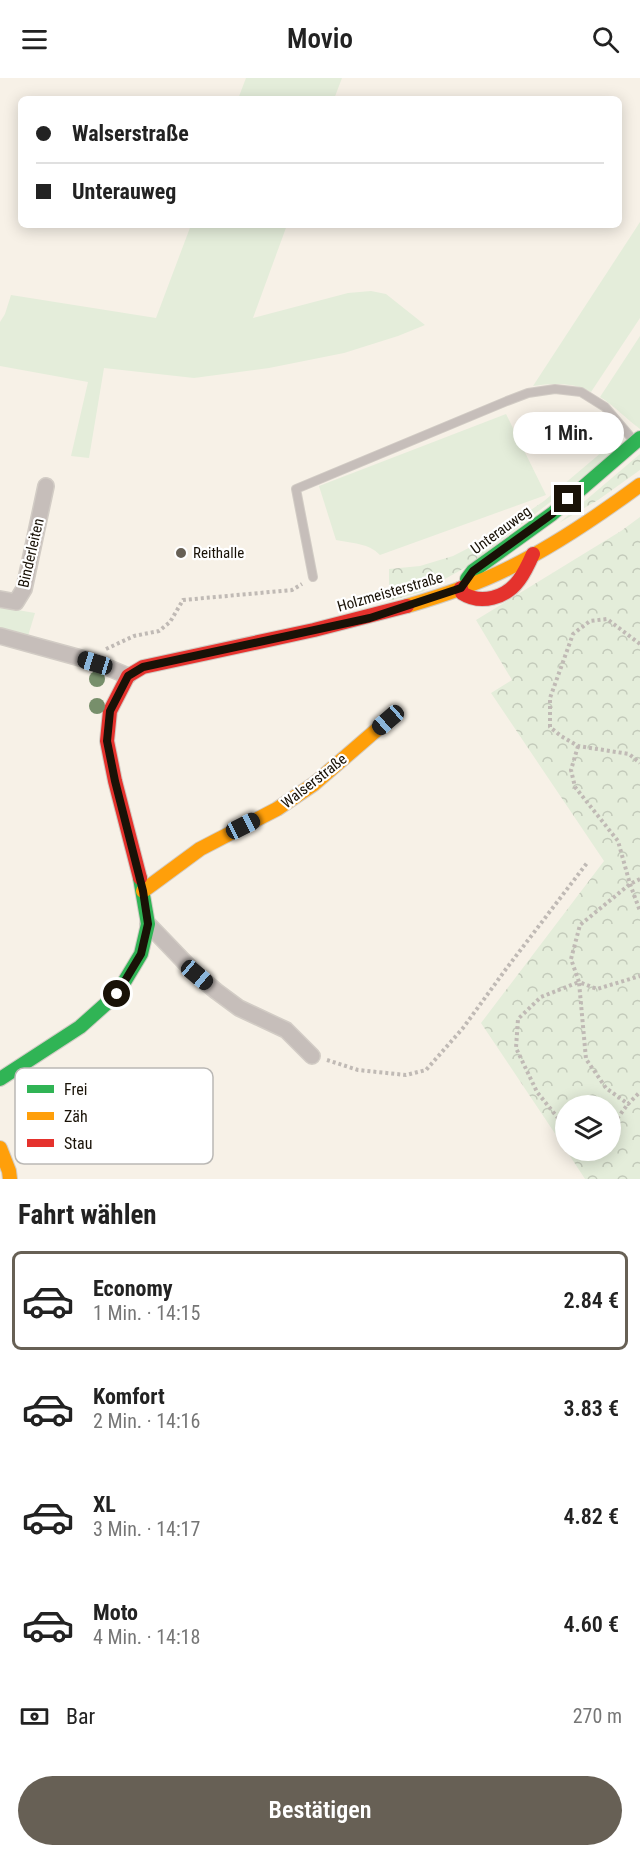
<!DOCTYPE html>
<html lang="de">
<meta charset="utf-8">
<style>
body{margin:0;font-family:"Roboto Condensed",sans-serif;background:#f6f6f6;color:#222;height:100vh;display:flex;flex-direction:column;font-size:22px;white-space:nowrap}
*{box-sizing:border-box;margin:0}
p{font-size:20px;color:#767676}
.icon{flex:none;width:33px;height:33px;fill:none;stroke:currentColor;stroke-width:2;stroke-linecap:round;stroke-linejoin:round}
.map{position:relative;height:1101px;overflow:hidden}
.details{display:flex;flex-direction:column;background:#fff;flex:1}
.details>*{flex:none}
.banner{position:absolute;left:18px;top:18px;width:604px;height:132px;border-radius:9px;box-shadow:0 3px 15px #0003;display:grid;align-content:center;height:132px;padding:0 18px;background:#fff}
.buttons{position:absolute;left:555px;top:1017px;display:grid;gap:12px}
.buttons a{display:grid;place-items:center;width:66px;height:66px;border-radius:50%;background:#fff;box-shadow:0 3px 15px #0003;font-size:30px}
.end{position:absolute;width:27px;height:27px;margin:-14px;border:8px solid #191207;background:#fff;box-shadow:0 0 0 3px #fff}
.from{border-radius:50%}
.bubble{position:absolute;height:42px;border-radius:21px;background:#fff;box-shadow:0 3px 15px #0003;font-size:20px;font-weight:600;line-height:42px;text-align:center}
.car{position:absolute;width:18px;height:36px;margin:-18px -9px;border-radius:8px;box-shadow:0 0 4px 2px #0007;background:linear-gradient(#222 24%,#8ab4d8 0 40%,#222 0 76%,#8ab4d8 0 86%,#222 0)}
.banner b{display:flex;align-items:center;gap:21px;height:57px;font-size:22px}
.banner b+b{border-top:2px solid #e0e0e0}
.banner i{width:15px;height:15px;background:#222}
ul{padding:0;list-style:none}
li{display:flex;align-items:center;gap:18px;height:99px;margin:0 12px 9px;padding:0 6px;border:3px solid transparent;border-radius:9px}
li div{flex:1}
li b{display:block;font-size:22px}
li em{font-style:normal;font-weight:600}
li.active{border-color:#676055}
li>.icon{width:54px;height:54px;stroke-width:1.5}
h2{padding:0 18px;font-size:27px;line-height:72px}
.pay{display:flex;align-items:center;gap:15px;height:66px;padding:0 18px;font-size:22px}
.pay p{margin-inline-start:auto}
.cta{display:flex;gap:12px;margin-top:auto;padding:12px 18px}
.cta a{flex:1;height:69px;border-radius:36px;background:#676055;color:#fff;font-size:24px;font-weight:600;line-height:69px;text-align:center}
header{display:flex;justify-content:space-between;align-items:center;height:78px;padding:0 18px;background:#fff;font-size:27px;font-weight:600}
.map>svg:first-child{display:block}
</style>
<header><svg class="icon" aria-label="menu" viewBox="0 0 24 24"><path d="M4 6h16M4 12h16M4 18h16"/></svg>Movio<svg class="icon" aria-label="search" viewBox="0 0 24 24"><circle cx="10" cy="10" r="6"/><path d="M15 15l6 6"/></svg></header>
<div class="map">
<svg width="640" height="1101" viewBox="0 0 640 1101">
<defs>
<pattern id="forest-crowns" width="20" height="18" patternUnits="userSpaceOnUse" patternTransform="scale(1.5)"><rect width="20" height="18" fill="#e4edda"/><path d="M2 6a3 3 0 1 1 6 0M12 15a3 3 0 1 1 6 0" fill="none" stroke="#c3caba"/></pattern>
</defs>
<rect width="100%" height="100%" fill="#f7f1e7"/>
<!-- green -->
<path fill="#e4edda" d="M246,0h96l-8,21h-96z
M640,144v96l-49,74c-18,-10 -38,-9 -58,-6z
M191,147h96l-34,93 95,-25 23,-2 15,3 39,31 -27,11 -54,17 -75,15 -75,10 -90,-10 -15,90 -18,-2 17,-74 -88,-16v-44l5,-8 6,-19 145,23z
M640,258v93c-14,-10 -25,-23 -40,-32z
M506,336l40,81 -166,60c-11,-12 -29,-12 -44,-15l-17,-54z
M0,529l35,6 -7,23 -28,-6z"/>
<!-- forest -->
<path fill="url(#forest-crowns)" d="M615,363l6,6 -153,119 -46,26 -33,9v-32l31,-3 33,-10 41,-21 50,-34z
M640,376v16l-42,30 -39,23z
M640,439v662h-55l-19,-29h44v-44h-44v44l-85,-127 123,-162 -113,-168 21,-13 -36,-60 145,-89z"/>
<g fill="none" stroke-linecap="round" stroke-linejoin="round">
<defs>
<path id="lane" d="M313,499l-17,-88 211,-88 21,-8 27,-4 26,3 24,15 29,34"/>
<path id="street" d="M0,521l16,3 8,-13 22,-103
M0,558l95,26 33,14
M148,846l49,51 19,16 23,17 47,22 26,26"/>
<path id="fast" d="M467,501l6,-8 79,-57 88,-76
M0,1001l80,-52 37,-33 24,-40 7,-30 -8,-46"/>
<path id="slow" d="M407,528c34,-10 68,-21 100,-37 47,-23 91,-53 133,-84
M143,813l57,-42 77,-40 37,-25 74,-64
M0,1070l9,23 1,8"/>
<path id="jam" d="M461,510l1,5c19,12 44,5 57,-13 6,-8 10,-17 14,-26
M140,800l-25,-97 -8,-40 3,-30 18,-35 15,-9 171,-37 93,-24"/>
</defs>
<!-- lane casing -->
<use href="#lane" stroke="#d2ccc5" stroke-width="10"/>
<!-- street casing -->
<use href="#street" stroke="#d2ccc5" stroke-width="18"/>
<!-- fast casing -->
<use href="#fast" stroke="#d2ccc5" stroke-width="16"/>
<!-- slow casing -->
<use href="#slow" stroke="#d2ccc5" stroke-width="16"/>
<!-- jam casing -->
<use href="#jam" stroke="#d2ccc5" stroke-width="16"/>
<!-- path -->
<path stroke="#c0bab5" stroke-width="4" stroke-dasharray="3 3" stroke-linecap="butt" d="M640,566l-33,-25 -17,2 -17,13 -23,64v29l11,9 17,10 51,8 11,9
M106,571l28,-13 25,-5 11,-9 13,-22 109,-10 10,-6
M578,668l-7,24 4,17 43,54 12,43 10,27
M640,801l-10,5 -50,41 -9,34 8,23 18,7 43,-13
M327,982l31,10 48,5 20,-5 37,-42 43,-59 81,-106
M566,1050l-29,-36 -21,-44 2,-29 23,-22 38,-15 7,77 20,29 22,16 12,-12
M610,1050l18,-24"/>
<!-- lane -->
<use href="#lane" stroke="#c6beba" stroke-width="8"/>
<!-- street -->
<use href="#street" stroke="#c6beba" stroke-width="15"/>
<!-- fast -->
<use href="#fast" stroke="#30b455" stroke-width="14"/>
<!-- slow -->
<use href="#slow" stroke="#ff9f0a" stroke-width="14"/>
<!-- jam -->
<use href="#jam" stroke="#e5322d" stroke-width="14"/>
</g>
<!-- trees -->
<g fill="#778f6b">
<circle cx="97" cy="601" r="8"/>
<circle cx="97" cy="628" r="8"/>
</g>
<g fill="none" stroke-linecap="round" stroke-linejoin="round">
<!-- route -->
<path stroke="#191207" stroke-width="8" d="M117,916l24,-40 7,-30 -5,-33 -28,-110 -8,-40 3,-30 18,-35 15,-9 227,-49 91,-30 12,-17 79,-57 16,-15"/>
</g>
<!-- markers -->
<circle fill="#676055" stroke="#fff" stroke-width="2" cx="181" cy="475" r="6"/>
<g text-anchor="middle" stroke-width="4.5" stroke-linejoin="round" paint-order="stroke">
<!-- street labels -->
<g font-size="15" fill="#191207" stroke="#fff">
<text transform="translate(501 452) rotate(-36)" y="5">Unterauweg</text>
<text transform="translate(31 475) rotate(-77)" y="5">Binderleiten</text>
<text transform="translate(390 514) rotate(-16)" y="5">Holzmeisterstraße</text>
<text transform="translate(314 703) rotate(-38)" y="5">Walserstraße</text>
</g>
<!-- poi labels -->
<g font-size="15" fill="#191207" stroke="#fff" text-anchor="start">
<text x="193" y="480">Reithalle</text>
</g>
</g>
<!-- legend -->
<rect x="15" y="990" width="198" height="96" rx="9" fill="#fff" stroke="#bab8b5" stroke-width="1.5"/>
<rect x="27" y="1007" width="27" height="8" fill="#30b455"/>
<rect x="27" y="1034" width="27" height="8" fill="#ff9f0a"/>
<rect x="27" y="1061" width="27" height="8" fill="#e5322d"/>
<g font-size="16" fill="#191207">
<text x="64" y="1017">Frei</text>
<text x="64" y="1044">Zäh</text>
<text x="64" y="1071">Stau</text>
</g>
</svg>
<div class="buttons">
<a><svg class="icon" aria-label="layers" viewBox="0 0 24 24"><path d="M12 4l9 5-9 5-9-5zM3 14l9 5 9-5"/></svg></a>
</div>
<i class="end from" style="left:117px;top:916px"></i>
<i class="end" style="left:568px;top:421px"></i>
<div class="bubble" style="left:513px;top:334px;width:111px">1 Min.</div>
<i class="car" style="left:95px;top:585px;rotate:287deg"></i>
<i class="car" style="left:388px;top:642px;rotate:229deg"></i>
<i class="car" style="left:243px;top:748px;rotate:63deg"></i>
<i class="car" style="left:197px;top:897px;rotate:130deg"></i>
<div class="banner">
<b><i class="from"></i>Walserstraße</b>
<b><i></i>Unterauweg</b>
</div>
</div>
<section class="details">
<h2>Fahrt wählen</h2>
<ul>
<li class="active"><svg class="icon" aria-label="car" viewBox="0 0 24 24"><path d="M5 17H2v-5l4-1 3-4h7l3 4 3 1v5h-3M9 17h6M6 11h13"/><circle cx="7" cy="17" r="2"/><circle cx="17" cy="17" r="2"/></svg><div><b>Economy</b><p>1 Min. · 14:15</p></div><em>2.84 €</em></li>
<li><svg class="icon" aria-label="car" viewBox="0 0 24 24"><path d="M5 17H2v-5l4-1 3-4h7l3 4 3 1v5h-3M9 17h6M6 11h13"/><circle cx="7" cy="17" r="2"/><circle cx="17" cy="17" r="2"/></svg><div><b>Komfort</b><p>2 Min. · 14:16</p></div><em>3.83 €</em></li>
<li><svg class="icon" aria-label="car" viewBox="0 0 24 24"><path d="M5 17H2v-5l4-1 3-4h7l3 4 3 1v5h-3M9 17h6M6 11h13"/><circle cx="7" cy="17" r="2"/><circle cx="17" cy="17" r="2"/></svg><div><b>XL</b><p>3 Min. · 14:17</p></div><em>4.82 €</em></li>
<li><svg class="icon" aria-label="car" viewBox="0 0 24 24"><path d="M5 17H2v-5l4-1 3-4h7l3 4 3 1v5h-3M9 17h6M6 11h13"/><circle cx="7" cy="17" r="2"/><circle cx="17" cy="17" r="2"/></svg><div><b>Moto</b><p>4 Min. · 14:18</p></div><em>4.60 €</em></li>
</ul>
<div class="pay"><svg class="icon" aria-label="cash" viewBox="0 0 24 24"><path d="M3 7h18v10H3z"/><circle cx="12" cy="12" r="2"/></svg>Bar<p>270 m</p></div>
<div class="cta"><a>Bestätigen</a></div>
</section>
